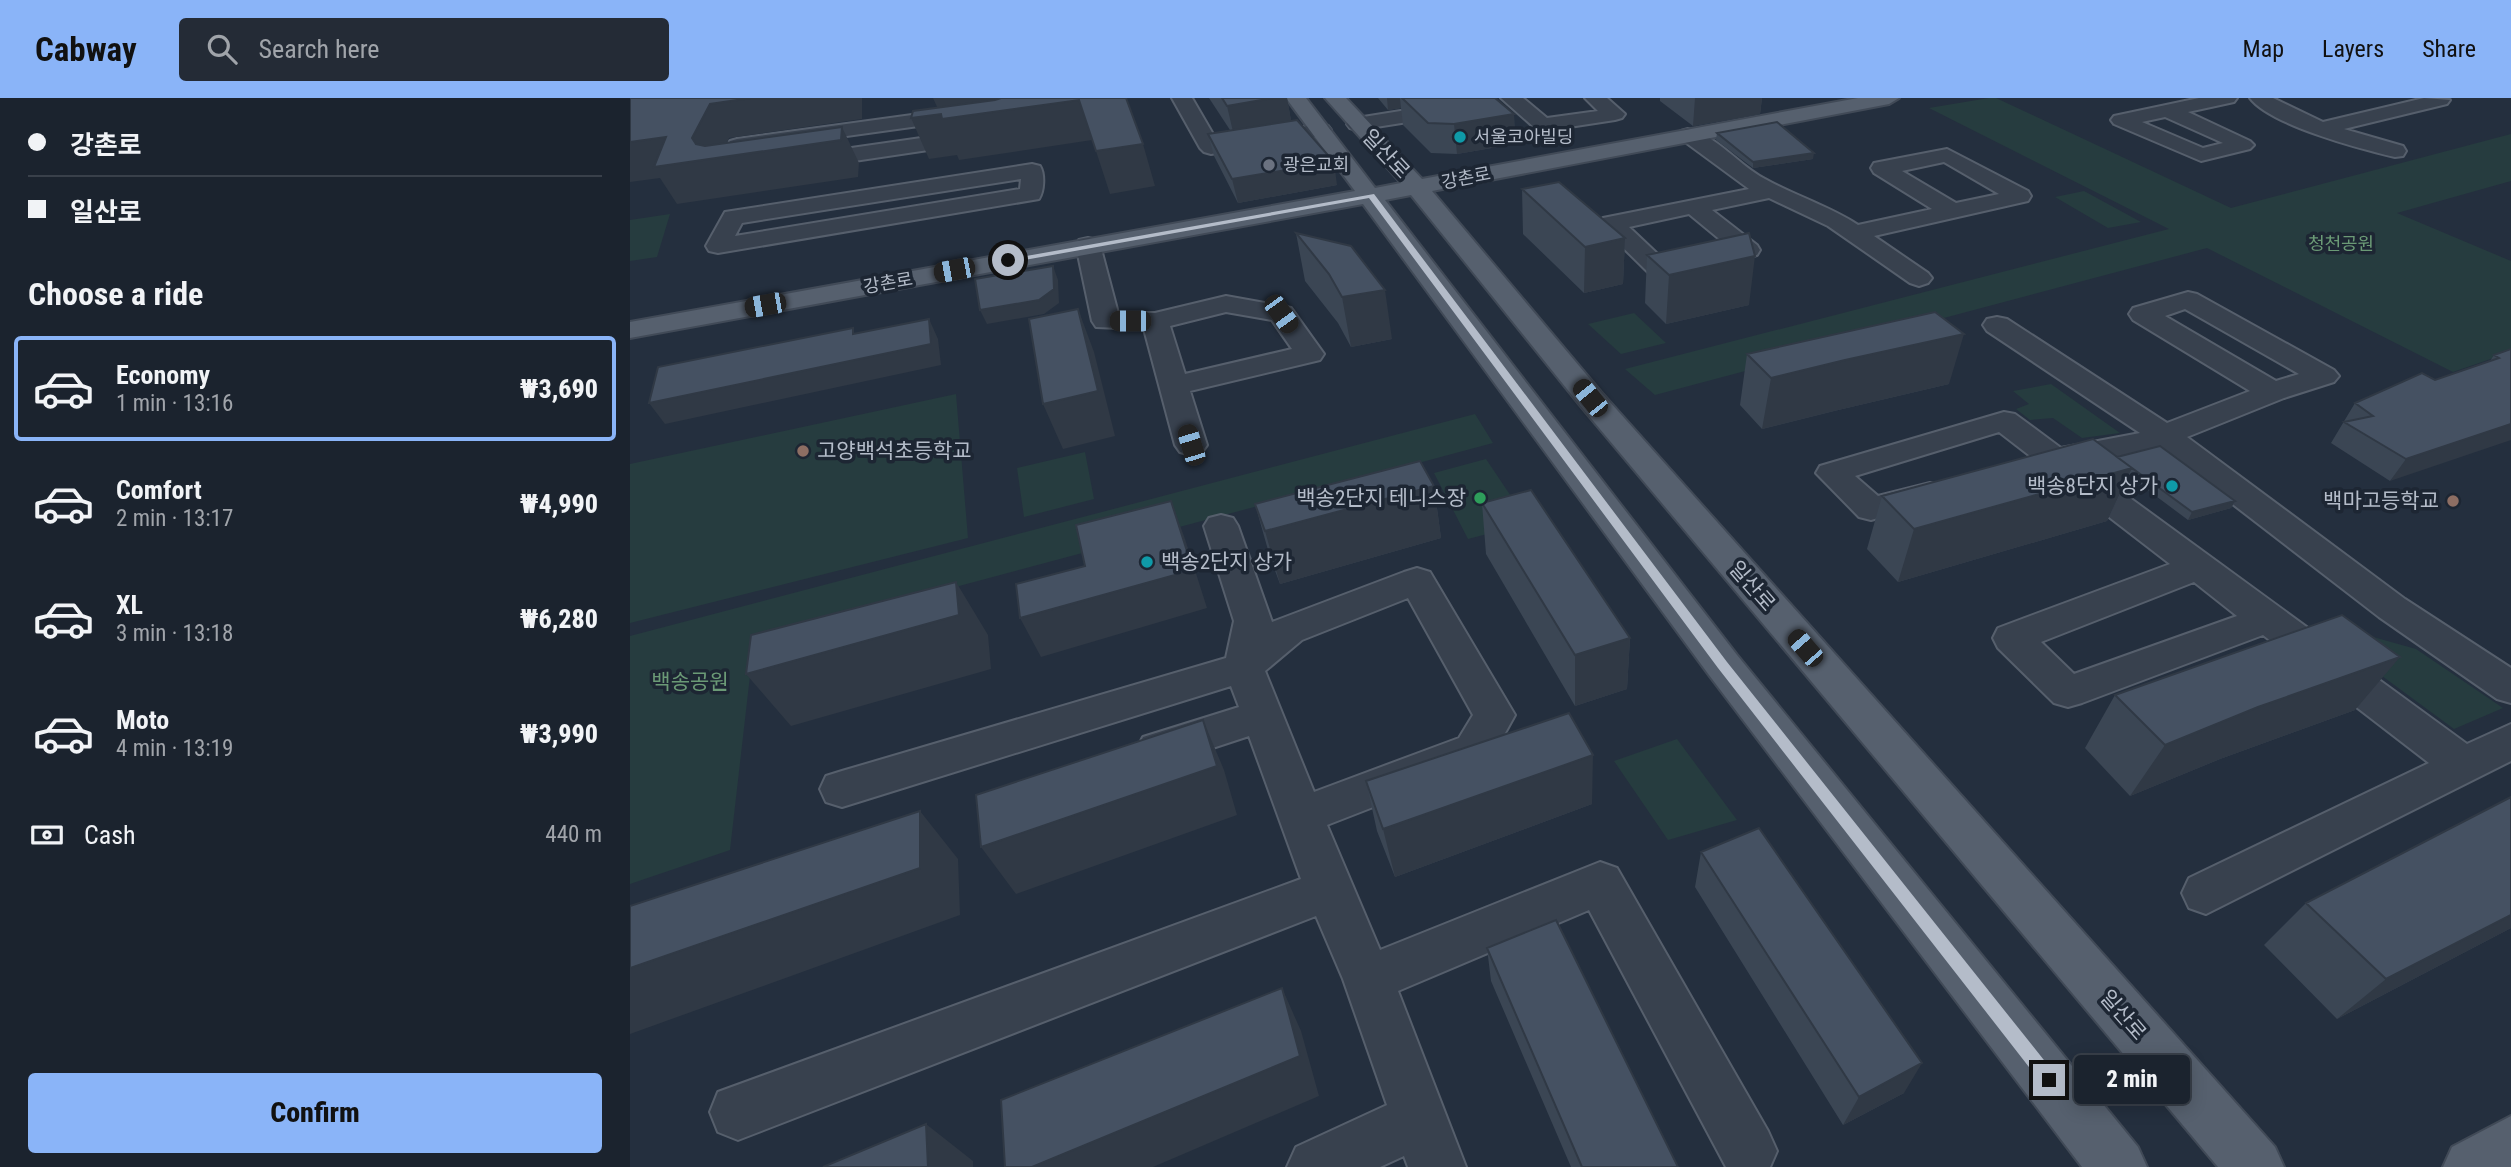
<!DOCTYPE html>
<meta charset="utf-8">
<style>
body{margin:0;font-family:"Roboto Condensed","Noto Sans KR",sans-serif;background:#242b36;color:#f1f3f6;height:100vh;display:flex;flex-direction:column;font-size:26px;white-space:nowrap}
*{box-sizing:border-box;margin:0}
p{font-size:23px;color:#a0a4aa}
.icon{flex:none;width:38px;height:38px;fill:none;stroke:currentColor;stroke-width:2;stroke-linecap:round;stroke-linejoin:round}
.map{position:relative;flex:1;overflow:hidden}
.details{display:flex;flex-direction:column;background:#1b232e;width:630px}
.details>*{flex:none}
.banner{display:grid;align-content:center;height:154px;padding:0 28px;background:#1b232e}
.end{position:absolute;width:32px;height:32px;margin:-16px;border:9px solid #b4bcc9;background:#111;box-shadow:0 0 0 4px #111}
.from{border-radius:50%}
.bubble{position:absolute;height:49px;border-radius:7px;background:#1b232e;box-shadow:0 4px 18px #0003,0 0 0 2px #39404a;font-size:23px;font-weight:800;line-height:49px;text-align:center}
.car{position:absolute;width:21px;height:42px;margin:-21px -10px;border-radius:9px;box-shadow:0 0 5px 2px #0007;background:linear-gradient(#222 24%,#8ab4d8 0 40%,#222 0 76%,#8ab4d8 0 86%,#222 0)}
.banner b{display:flex;align-items:center;gap:24px;height:66px;font-size:26px}
.banner b+b{border-top:2px solid #39404a}
.banner i{width:18px;height:18px;background:#f1f3f6}
ul{padding:0;list-style:none}
li{display:flex;align-items:center;gap:21px;height:105px;margin:0 14px 10px;padding:0 14px;border:4px solid transparent;border-radius:7px}
li div{flex:1}
li b{display:block;font-size:26px}
li em{font-style:normal;font-weight:800}
li.active{border-color:#8ab4f8}
li>.icon{width:63px;height:63px;stroke-width:1.5}
h2{padding:0 28px;font-size:32px;line-height:84px}
.pay{display:flex;align-items:center;gap:18px;height:77px;padding:0 28px;font-size:26px}
.pay p{margin-inline-start:auto}
.cta{display:flex;gap:14px;margin-top:auto;padding:14px 28px}
.cta a{flex:1;height:80px;border-radius:7px;background:#8ab4f8;color:#111;font-size:28px;font-weight:800;line-height:80px;text-align:center}
header{display:flex;align-items:center;gap:42px;box-sizing:border-box;height:98px;padding:0 35px;background:#8ab4f8;color:#111}
header strong{font-size:33px}
nav{display:flex;gap:38px;margin-inline-start:auto;font-size:24px}
.search{width:490px;height:63px;background:#242b36;display:flex;align-items:center;gap:18px;box-sizing:border-box;padding:0 24px;border-radius:7px;color:#a0a4aa;font-size:26px}
main{display:flex;flex:1;min-height:0}
.map>svg:first-child{display:block}
</style>
<header>
<strong>Cabway</strong>
<div class="search"><svg class="icon" aria-label="search" viewBox="0 0 24 24"><circle cx="10" cy="10" r="6"/><path d="M15 15l6 6"/></svg>Search here</div>
<nav><a>Map</a><a>Layers</a><a>Share</a></nav>
</header>
<main>
<section class="details">
<div class="banner">
<b><i class="from"></i>강촌로</b>
<b><i></i>일산로</b>
</div>
<h2>Choose a ride</h2>
<ul>
<li class="active"><svg class="icon" aria-label="car" viewBox="0 0 24 24"><path d="M5 17H2v-5l4-1 3-4h7l3 4 3 1v5h-3M9 17h6M6 11h13"/><circle cx="7" cy="17" r="2"/><circle cx="17" cy="17" r="2"/></svg><div><b>Economy</b><p>1 min · 13:16</p></div><em>₩3,690</em></li>
<li><svg class="icon" aria-label="car" viewBox="0 0 24 24"><path d="M5 17H2v-5l4-1 3-4h7l3 4 3 1v5h-3M9 17h6M6 11h13"/><circle cx="7" cy="17" r="2"/><circle cx="17" cy="17" r="2"/></svg><div><b>Comfort</b><p>2 min · 13:17</p></div><em>₩4,990</em></li>
<li><svg class="icon" aria-label="car" viewBox="0 0 24 24"><path d="M5 17H2v-5l4-1 3-4h7l3 4 3 1v5h-3M9 17h6M6 11h13"/><circle cx="7" cy="17" r="2"/><circle cx="17" cy="17" r="2"/></svg><div><b>XL</b><p>3 min · 13:18</p></div><em>₩6,280</em></li>
<li><svg class="icon" aria-label="car" viewBox="0 0 24 24"><path d="M5 17H2v-5l4-1 3-4h7l3 4 3 1v5h-3M9 17h6M6 11h13"/><circle cx="7" cy="17" r="2"/><circle cx="17" cy="17" r="2"/></svg><div><b>Moto</b><p>4 min · 13:19</p></div><em>₩3,990</em></li>
</ul>
<div class="pay"><svg class="icon" aria-label="cash" viewBox="0 0 24 24"><path d="M3 7h18v10H3z"/><circle cx="12" cy="12" r="2"/></svg>Cash<p>440 m</p></div>
<div class="cta"><a>Confirm</a></div>
</section>
<div class="map">
<svg width="1881" height="1069" viewBox="0 0 1881 1069">
<rect width="100%" height="100%" fill="#242f3e"/>
<!-- green -->
<path fill="#263c3f" d="M1359,0h7l235,110 280,-74v47l-114,32 114,48v91l-58,20 -246,-124 -552,147 -30,-26 544,-140 -240,-121z
M1454,93l57,31 -33,6 -53,-31z
M40,116l-13,43 -27,4v-41z
M1004,215l32,30 -45,11 -33,-30z
M1421,286l69,49 -38,5 -29,-20 -23,2 -14,-11 13,-5 -16,-13z
M326,296l12,144 -338,85v-159z
M845,316l18,29 -739,198 -24,209 -100,34v-248z
M455,354l9,47 -70,18 -7,-49z
M856,361l43,64 -61,16 -34,-66z
M1729,535l57,16 87,59 -49,21 -95,-70z
M1047,641l60,81 -69,20 -54,-79z"/>
<g fill="none" stroke-linecap="round" stroke-linejoin="round">
<defs>
<path id="minor" d="M542,0h20l25,43 104,-17 7,2 3,4 -3,4 -7,2 -110,18 -7,-2 -4,-4z
M837,0h22l5,6 -10,6 -127,20 -7,-2 -3,-4 3,-4 7,-2 112,-18z
M871,0h22l24,20 51,-7 -13,-13h22l18,16 -3,4 -7,2 -72,11 -7,-2z
M1569,0h38l-3,4 -46,10 62,29 4,4 -4,4 -49,12 -87,-37 -3,-4 3,-4zM1535,19l58,26 -20,5 -61,-26z
M1620,0h23l50,24 101,-24 26,2 -3,4 -103,25 59,17 3,5 -3,5 -8,1c-34,-8 -125,-32 -145,-59z
M377,4l10,6 2,24 -3,4 -7,2 -283,42 -8,-2 -3,-5 15,-32 7,-2zM368,17v12l-258,37 6,-14z
M1058,31c30,7 50,36 77,50 30,17 64,27 93,46l74,-16 -58,-36 -3,-5 3,-5 73,-14 81,42 3,5 -3,5 -154,35 54,37 4,5 -4,5 -9,3 -9,-3 -82,-57 -59,-28 -57,12 45,35 3,5 -3,5 -97,23 -9,-3 -48,-47 -4,-5 4,-5 146,-29 -68,-50 -3,-4 3,-4zM1314,64l55,32 -43,9 -54,-32zM1059,116l40,33 -64,14 -36,-34z
M402,66l8,2c5,8 4,25 -1,33l-321,54 -9,-2 -3,-5 19,-34zM391,81l-1,10 -285,47 7,-13z
M458,140l9,2 3,5 18,68h37l71,-17 55,10 10,2 33,46 -4,6 -130,31 17,54 -5,7 -11,3 -11,-3 -5,-7 -31,-116 -48,-2 -4,-6 -16,-76 3,-5zM596,214l46,8 20,29 -107,25 -15,-48z
M1558,194l9,2 137,76 5,6 -5,6 -50,16 -97,39 218,162 106,69v35l-14,-4 -118,-82 -219,-169 -78,15 385,281 44,-20v37l-305,153 -17,-6 -7,-15 7,-15 240,-115 -166,-128 -181,68 -14,4 -14,-4 -56,-55 -5,-10 5,-10 172,-64 -171,-132 -144,44 23,20 52,-13 12,3 5,7 -5,7 -71,20 -12,-3 -43,-44 4,-7 184,-54 11,2 46,34 79,-15 -153,-102 -4,-6 4,-6 10,-2 10,2 160,104 83,-32 -117,-71 -4,-6 4,-6zM1555,211l114,65 -23,7 -111,-65zM1564,484l43,34 -163,58 -33,-32z
M591,417l12,3 5,8 34,96 132,-50 13,-4 13,4 85,143 -26,47 -162,63 53,125 220,-88 17,6 151,263 9,20 -7,16h-44l-137,-257 -191,81 68,176h-58l-4,-11 -24,11h-93l9,-20 91,-42 -44,-126 -27,-63 -578,224 -20,-8 -8,-20 8,-20 583,-213 -52,-143 -91,30 -15,-5 -6,-12 6,-12 96,-30 -8,-21 -389,121 -16,-5 -6,-13 6,-13 16,-5 384,-113 8,-37 -30,-95 5,-8zM778,500l65,117 -14,23 -145,54 -49,-121 37,-31z"/>
<path id="major" d="M656,0h20l69,90 26,-5 -76,-85h21l76,81 436,-81h41l-10,6 -457,87 169,201 674,755 9,20h-66l-639,-763 -168,-209 -26,5 352,455 401,492 9,20h-65l-373,-492 -346,-471 -733,134v-16l725,-131z
M1881,1018v51h-68l9,-20z"/>
</defs>
<!-- minor casing -->
<use href="#minor" stroke="#565f6c" stroke-width="4"/>
<!-- major casing -->
<use href="#major" stroke="#414a57" stroke-width="4"/>
<!-- minor -->
<use href="#minor" fill="#38414e" fill-rule="evenodd"/>
<!-- major -->
<use href="#major" fill="#56606e" fill-rule="evenodd"/>
</g>
<!-- wall -->
<path fill="#3b4654" d="M579,0h78l4,23 46,64 -99,18 -24,-47 -6,-22 22,-4z
M748,0h117l19,16 1,30 -58,10 -26,-1 -28,-28 -2,-17 -13,2z
M1030,0h102l-2,16 -67,12 -33,-25z
M1087,35l96,26 -60,9 -37,-28z
M892,91l103,49 -2,46 -39,9 -61,-59z
M666,135l96,106 -41,8 -13,-24 -33,-42z
M1017,157l102,50 -83,19 -21,-21z
M1881,251l-121,132 -59,-38 24,-40 80,-23 55,-19 4,-6z
M1117,256l202,30 -115,27 -72,18 -22,-24z
M1487,359l118,44 -4,7 -43,12 -59,-44 -22,45 -209,61 -31,-33 15,-53z
M804,388l7,52 -161,46 -10,-27 -15,-53z
M852,405l148,135 -3,51 -52,17 -89,-152z
M1485,597l240,15 -135,49 -90,37 -45,-48z
M736,683l226,23 -197,73 -18,-46z
M1071,754l203,241 -61,32 -148,-238z
M1676,805l205,25 -174,91 -73,-74z
M857,850l191,219h-107l-80,-186z"/>
<!-- shaded-wall -->
<path fill="#303945" d="M30,0h202v21l-133,19 -8,19 121,-30 17,36 -1,14 -181,27 -17,-26 -30,4v-40z
M303,0h75l-70,11z
M643,0h14l5,27 -58,11 -7,-30z
M757,0h13l1,10 -13,2z
M1065,0h67l-2,16 -67,12z
M449,2l13,40 -133,20 -2,-5 -28,4 -18,-41z
M884,16l1,30 -58,10 -3,-30z
M513,46l12,42 -45,8 -14,-43z
M1184,55l-1,6 -60,9v-6z
M704,64l3,23 -99,18 -6,-24z
M995,140l-2,46 -39,9 1,-46z
M1125,158l-6,49 -83,19 3,-49z
M423,168l5,14 1,23 -15,11 -57,10 -7,-14z
M755,192l7,49 -41,8 -9,-50z
M448,211l16,43 21,84 -52,13 -20,-45z
M299,221l9,20 3,26 -276,59 -16,-21z
M1334,236l-15,50 -115,27 -72,18 9,-51 74,-18z
M1881,326v16l-121,41 16,-22z
M1502,370l-25,53 -209,61 16,-53z
M804,388l7,52 -161,46 -15,-53z
M541,403l14,38 22,69 -166,49 -21,-39z
M1605,403l-4,7 -43,12 4,-8z
M326,484l32,53 3,34 -200,57 -45,-52z
M1000,540l-3,51 -52,17v-51z
M1770,559l-45,53 -135,49 -90,37 35,-51 93,-38z
M573,622l21,50 13,45 -221,79 -35,-47z
M963,657l-1,49 -197,73 -12,-48z
M290,713l38,48 2,56 -330,119v-66z
M1881,817v13l-174,91 49,-40z
M652,890l19,43 18,65 -166,71h-121z
M1292,965l-18,30 -61,32 16,-28z
M296,1026l47,37v6h-45z"/>
<!-- building -->
<path fill="#455162" stroke="#303945" stroke-width="2" d="M0,0h121l-41,6 -18,34 4,6 9,2 137,-19 -1,13 -187,27 12,-30 -36,5z
M371,0h125l17,46 -47,7 -17,-51 -137,19 -1,-5 -30,4 2,-7 82,-11z
M592,0h51l-46,8z
M772,0h93l19,16 -60,10 -26,-1z
M667,22l37,42 -102,17 -24,-45z
M1147,24l37,31 -61,9 -36,-29z
M929,84l66,56 -40,9 -63,-58z
M666,135l55,13 34,44 -43,7 -13,-23z
M1119,135l6,23 -86,19 -22,-20z
M423,168l1,23 -15,11 -59,10 -5,-31z
M448,211l20,82 -55,13 -14,-85z
M1305,214l29,22 -119,26 -74,18 -24,-24z
M299,221l2,25 -282,59 9,-36 195,-39v6z
M1881,251v75l-105,35 -62,-37 29,-6 -18,-13 67,-30 13,7 64,-22 -5,-3z
M1463,341l39,29 -218,61 -32,-33z
M1530,348l75,55 -43,11 -75,-55z
M790,363l14,25 -169,45 -10,-27z
M901,392l99,148 -55,17 -93,-152z
M541,403l22,69 -173,48 -4,-34 69,-18 -9,-41z
M326,484l3,33 -213,59 5,-39z
M1712,517l58,42 -142,50 -93,38 -50,-50z
M939,615l24,42 -210,74 -17,-48z
M573,622l14,46 -236,81 -5,-52z
M1881,699v118l-125,64 -80,-76z
M290,713v57l-290,100v-62z
M1129,730l163,235 -63,34 -158,-245z
M926,822l122,247h-96l-95,-219z
M652,890l18,68 -268,111h-27l-4,-67z
M296,1026l2,43h-105z"/>
<!-- route -->
<path fill="#b4bcc9" d="M744,96l353,468 328,412 2,6 -2,5 -6,3 -6,-3 -325,-417 -349,-470 -361,65 -4,-3z"/>
<!-- markers -->
<g fill="#0f9aa8" stroke="#1d2633" stroke-width="2.5">
<circle cx="830" cy="39" r="7"/>
<circle cx="1542" cy="388" r="7"/>
<circle cx="517" cy="464" r="7"/>
</g>
<circle fill="#6b7280" stroke="#1d2633" stroke-width="2.5" cx="639" cy="67" r="7"/>
<g fill="#8d6e63" stroke="#1d2633" stroke-width="2.5">
<circle cx="173" cy="353" r="7"/>
<circle cx="1823" cy="403" r="7"/>
</g>
<circle fill="#2e9e5b" stroke="#1d2633" stroke-width="2.5" cx="850" cy="400" r="7"/>
<g text-anchor="middle" stroke-width="7" stroke-linejoin="round" paint-order="stroke">
<!-- far-poi labels -->
<g font-size="18" fill="#b4bcc9" stroke="#1d2633" text-anchor="start">
<text x="844" y="45">서울코아빌딩</text>
<text x="653" y="73">광은교회</text>
</g>
<!-- far-street labels -->
<g font-size="18" fill="#b4bcc9" stroke="#1d2633">
<text transform="translate(836 80) rotate(-11)" y="6">강촌로</text>
<text transform="translate(258 185) rotate(-10)" y="6">강촌로</text>
</g>
<!-- far-park labels -->
<g font-size="18" fill="#6b9a76" stroke="#1d2633">
<text x="1711" y="152">청천공원</text>
</g>
<!-- street labels -->
<g font-size="21" fill="#b4bcc9" stroke="#1d2633">
<text transform="translate(756 56) rotate(47)" y="7">일산로</text>
<text transform="translate(1122 488) rotate(49)" y="7">일산로</text>
<text transform="translate(1493 917) rotate(49)" y="7">일산로</text>
</g>
<!-- poi labels -->
<g font-size="21" fill="#b4bcc9" stroke="#1d2633" text-anchor="end">
<text x="187" y="360" text-anchor="start">고양백석초등학교</text>
<text x="1528" y="395">백송8단지 상가</text>
<text x="836" y="407">백송2단지 테니스장</text>
<text x="1809" y="410">백마고등학교</text>
<text x="531" y="471" text-anchor="start">백송2단지 상가</text>
</g>
<!-- park labels -->
<g font-size="21" fill="#6b9a76" stroke="#1d2633">
<text x="60" y="591">백송공원</text>
</g>
</g>
</svg>
<i class="end from" style="left:378px;top:162px"></i>
<i class="end" style="left:1419px;top:982px"></i>
<div class="bubble" style="left:1444px;top:957px;width:116px">2 min</div>
<i class="car" style="left:324px;top:172px;rotate:259deg"></i>
<i class="car" style="left:135px;top:207px;rotate:260deg"></i>
<i class="car" style="left:651px;top:216px;rotate:144deg"></i>
<i class="car" style="left:500px;top:223px;rotate:270deg"></i>
<i class="car" style="left:960px;top:300px;rotate:321deg"></i>
<i class="car" style="left:561px;top:347px;rotate:343deg"></i>
<i class="car" style="left:1175px;top:550px;rotate:319deg"></i>
</div>
</main>
